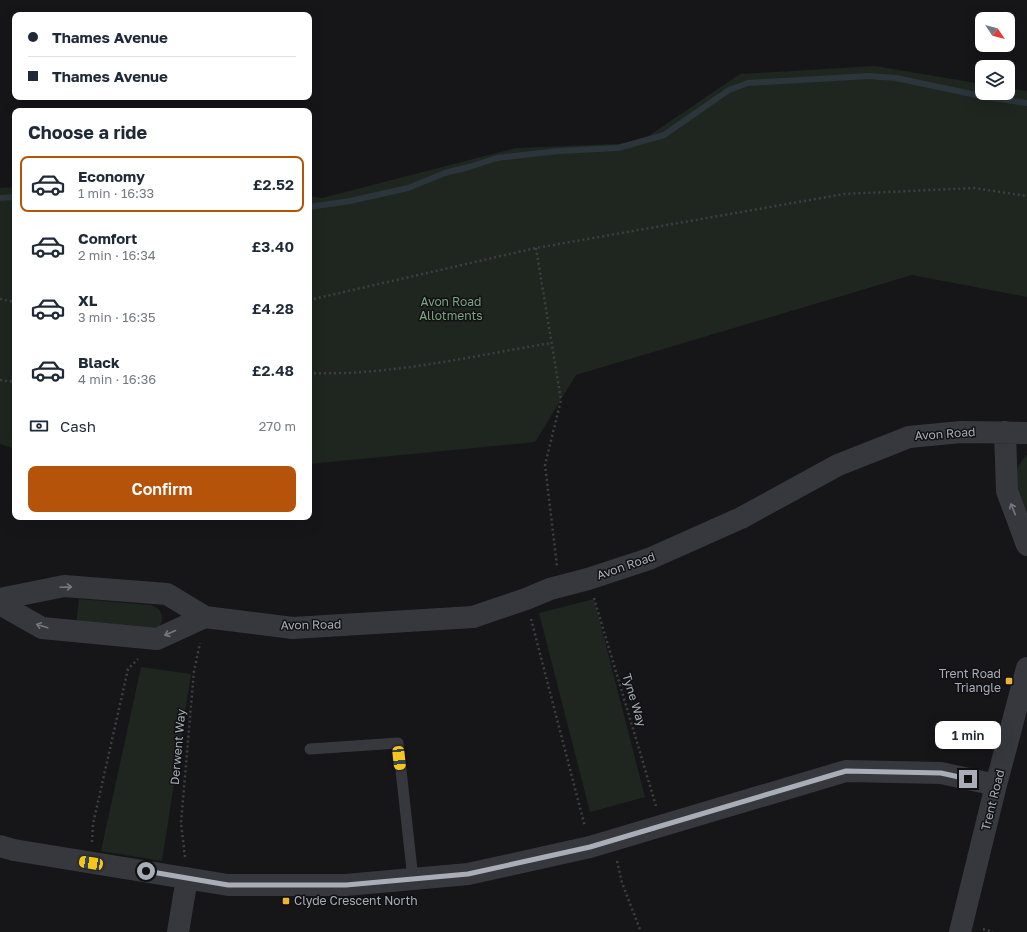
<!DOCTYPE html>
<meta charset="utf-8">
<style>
body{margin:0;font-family:"Golos Text",sans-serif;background:#f6f6f7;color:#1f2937;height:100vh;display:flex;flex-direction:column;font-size:15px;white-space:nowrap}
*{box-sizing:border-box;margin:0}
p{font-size:13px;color:#747a83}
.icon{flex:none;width:22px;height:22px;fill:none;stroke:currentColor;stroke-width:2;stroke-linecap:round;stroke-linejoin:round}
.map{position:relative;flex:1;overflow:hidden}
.panel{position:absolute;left:12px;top:108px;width:300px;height:412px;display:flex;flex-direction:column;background:#fff;border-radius:8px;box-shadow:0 4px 16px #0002}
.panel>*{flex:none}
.banner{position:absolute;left:12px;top:12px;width:300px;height:88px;border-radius:8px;box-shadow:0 4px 16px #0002;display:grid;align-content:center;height:88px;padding:0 16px;background:#fff}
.needle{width:26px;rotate:125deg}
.buttons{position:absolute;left:975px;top:12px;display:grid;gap:8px}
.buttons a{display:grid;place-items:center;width:40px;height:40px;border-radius:8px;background:#fff;box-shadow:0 4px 16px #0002;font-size:20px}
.end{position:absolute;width:18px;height:18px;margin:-9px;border:5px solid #a8adb8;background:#111;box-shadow:0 0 0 2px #111}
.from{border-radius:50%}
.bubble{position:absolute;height:28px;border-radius:8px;background:#fff;box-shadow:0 4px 16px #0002;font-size:13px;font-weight:600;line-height:28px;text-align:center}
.car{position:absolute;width:12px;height:24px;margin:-12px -6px;border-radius:5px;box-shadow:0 0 3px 1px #0007;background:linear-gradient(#f5c518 24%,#345 0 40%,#f5c518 0 76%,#345 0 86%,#f5c518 0)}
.banner b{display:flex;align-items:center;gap:14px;height:38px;font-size:15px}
.banner b+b{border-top:1px solid #e0e1e3}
.banner i{width:10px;height:10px;background:#1f2937}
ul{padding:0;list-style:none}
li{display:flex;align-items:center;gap:12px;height:56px;margin:0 8px 6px;padding:0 8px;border:2px solid transparent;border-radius:8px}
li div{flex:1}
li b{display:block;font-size:15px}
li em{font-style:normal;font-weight:600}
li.active{border-color:#b45309}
li>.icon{width:36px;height:36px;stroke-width:1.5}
h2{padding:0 16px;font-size:18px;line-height:48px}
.pay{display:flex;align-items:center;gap:10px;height:44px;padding:0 16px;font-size:15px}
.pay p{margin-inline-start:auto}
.primary-button{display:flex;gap:8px;margin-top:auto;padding:8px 16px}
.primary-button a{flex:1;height:46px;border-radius:8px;background:#b45309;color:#fff;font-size:16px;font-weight:600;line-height:46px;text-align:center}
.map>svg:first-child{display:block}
</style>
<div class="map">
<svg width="1027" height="932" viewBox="0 0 1027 932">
<rect width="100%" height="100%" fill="#161618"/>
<!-- green -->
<path fill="#1e261f" d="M875,66l107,18v9h26v-5l19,3v206l-115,-22 -336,100 -41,67 -226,22v-268l13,2 194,-50 122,-5 102,-69z
M15,187v262l-15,-5v-256z
M1027,455v63c-9,-21 -20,-45 0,-63z
M79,599l72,6c13,4 15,18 4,25l-79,-6z
M594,599l51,198 -55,15 -51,-199z
M141,667l50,7 -29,187 -61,-10z"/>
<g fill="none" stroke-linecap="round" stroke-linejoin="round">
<!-- stream -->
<path stroke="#2c353c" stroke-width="6" d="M0,198l15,-1
M309,207l41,-6 58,-13 37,-15 24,-6 28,-9 61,-7 60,-3 46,-13 65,-45 19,-7 120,-7 28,2 90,19 41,6"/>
<!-- path -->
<path stroke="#3d3f44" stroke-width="2.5" stroke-dasharray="2 3" stroke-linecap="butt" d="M536,248l25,152 -16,65 12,101
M0,299l15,3
M309,300l227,-52 308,-54 130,-6 53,8
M309,373c81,3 163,-17 242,-30
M0,380l15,2
M594,598l62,208
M531,619l54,208
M92,842l1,-18 35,-155 10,-10
M185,857l-4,-34 13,-152 6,-28
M617,861l5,22 19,49
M983,929l10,3"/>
<!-- lane -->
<path stroke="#37383d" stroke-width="11" d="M310,749l88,-6 15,136"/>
<!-- street -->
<path stroke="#37383d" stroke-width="22" d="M1005,432l2,59 20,54
M0,599l64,-13 103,8 38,23 88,11 180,-11 53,-18 24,-10 38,-10 61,-20 92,-41 97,-53 71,-28 52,-5 66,1
M0,604l42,24 115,11 48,-22
M0,846l14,4 214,35h118l122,-11 122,-27 256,-76 95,2 55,12
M178,932l9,-54
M960,932l36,-147 31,-117"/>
</g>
<!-- one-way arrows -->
<defs><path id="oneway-shaft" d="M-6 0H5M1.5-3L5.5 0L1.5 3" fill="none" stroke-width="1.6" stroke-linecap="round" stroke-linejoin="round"/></defs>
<g stroke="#757881">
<use href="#oneway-shaft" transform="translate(1013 509) rotate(-112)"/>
<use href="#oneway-shaft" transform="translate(66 587) rotate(-2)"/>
<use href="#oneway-shaft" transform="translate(42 626) rotate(-162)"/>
<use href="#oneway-shaft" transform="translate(170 633) rotate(156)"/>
</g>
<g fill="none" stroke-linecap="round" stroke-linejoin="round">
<!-- route -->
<path stroke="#a8adb8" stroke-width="5" d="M146,871l82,14h118l122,-11 122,-27 256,-76 95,2 27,6"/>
</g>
<!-- markers -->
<g fill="#f2b134" stroke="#111113" stroke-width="1.5">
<rect x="1005" y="677" width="8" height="8" rx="2"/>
<rect x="282" y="897" width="8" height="8" rx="2"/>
</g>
<g text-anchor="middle" stroke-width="3" stroke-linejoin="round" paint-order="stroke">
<!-- park labels -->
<g font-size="12" fill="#7fa381" stroke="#111113">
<text x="451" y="306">Avon Road<tspan x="451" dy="14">Allotments</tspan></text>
</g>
<!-- street labels -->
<g font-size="12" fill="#a8adb8" stroke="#111113">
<text transform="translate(945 434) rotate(-4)" y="4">Avon Road</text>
<text transform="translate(626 566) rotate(-19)" y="4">Avon Road</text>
<text transform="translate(311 625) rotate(-1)" y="4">Avon Road</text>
<text transform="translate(634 700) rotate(73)" y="4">Tyne Way</text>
<text transform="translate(178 747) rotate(-85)" y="4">Derwent Way</text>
<text transform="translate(993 800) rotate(-76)" y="4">Trent Road</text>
</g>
<!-- poi labels -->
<g font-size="12" fill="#a8adb8" stroke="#111113" text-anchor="end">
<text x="1001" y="678">Trent Road<tspan x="1001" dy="14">Triangle</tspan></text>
<text x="294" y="905" text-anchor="start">Clyde Crescent North</text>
</g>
</g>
</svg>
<div class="buttons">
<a><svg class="needle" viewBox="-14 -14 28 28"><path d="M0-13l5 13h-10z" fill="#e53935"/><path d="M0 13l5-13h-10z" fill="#747a83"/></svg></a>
<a><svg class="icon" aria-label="layers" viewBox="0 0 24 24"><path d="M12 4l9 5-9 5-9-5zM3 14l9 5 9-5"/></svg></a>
</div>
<i class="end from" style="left:146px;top:871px"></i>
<i class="end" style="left:968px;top:779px"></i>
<div class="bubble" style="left:935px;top:721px;width:66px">1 min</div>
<i class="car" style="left:399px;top:758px;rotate:174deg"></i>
<i class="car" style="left:91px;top:863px;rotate:279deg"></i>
<div class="banner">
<b><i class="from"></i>Thames Avenue</b>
<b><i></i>Thames Avenue</b>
</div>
<section class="panel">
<h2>Choose a ride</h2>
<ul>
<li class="active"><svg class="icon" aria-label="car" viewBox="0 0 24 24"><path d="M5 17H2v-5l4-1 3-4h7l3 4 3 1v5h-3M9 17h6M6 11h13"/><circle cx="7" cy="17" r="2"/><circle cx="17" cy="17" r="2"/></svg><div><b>Economy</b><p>1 min · 16:33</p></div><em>£2.52</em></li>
<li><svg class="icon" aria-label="car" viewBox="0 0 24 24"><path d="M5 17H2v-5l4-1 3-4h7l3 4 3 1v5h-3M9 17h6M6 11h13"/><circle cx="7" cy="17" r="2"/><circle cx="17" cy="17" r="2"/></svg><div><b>Comfort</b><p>2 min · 16:34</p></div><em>£3.40</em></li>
<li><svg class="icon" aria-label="car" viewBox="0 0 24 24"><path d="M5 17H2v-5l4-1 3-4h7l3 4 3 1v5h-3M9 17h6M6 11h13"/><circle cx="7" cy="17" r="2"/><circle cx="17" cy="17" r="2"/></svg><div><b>XL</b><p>3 min · 16:35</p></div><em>£4.28</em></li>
<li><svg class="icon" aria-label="car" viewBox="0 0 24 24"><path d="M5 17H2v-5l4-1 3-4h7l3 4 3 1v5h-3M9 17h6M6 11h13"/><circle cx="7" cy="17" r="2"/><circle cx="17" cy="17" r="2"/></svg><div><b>Black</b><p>4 min · 16:36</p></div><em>£2.48</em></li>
</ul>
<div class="pay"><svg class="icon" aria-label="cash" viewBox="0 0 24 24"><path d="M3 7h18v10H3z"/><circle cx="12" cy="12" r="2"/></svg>Cash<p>270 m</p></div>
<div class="primary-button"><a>Confirm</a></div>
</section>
</div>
